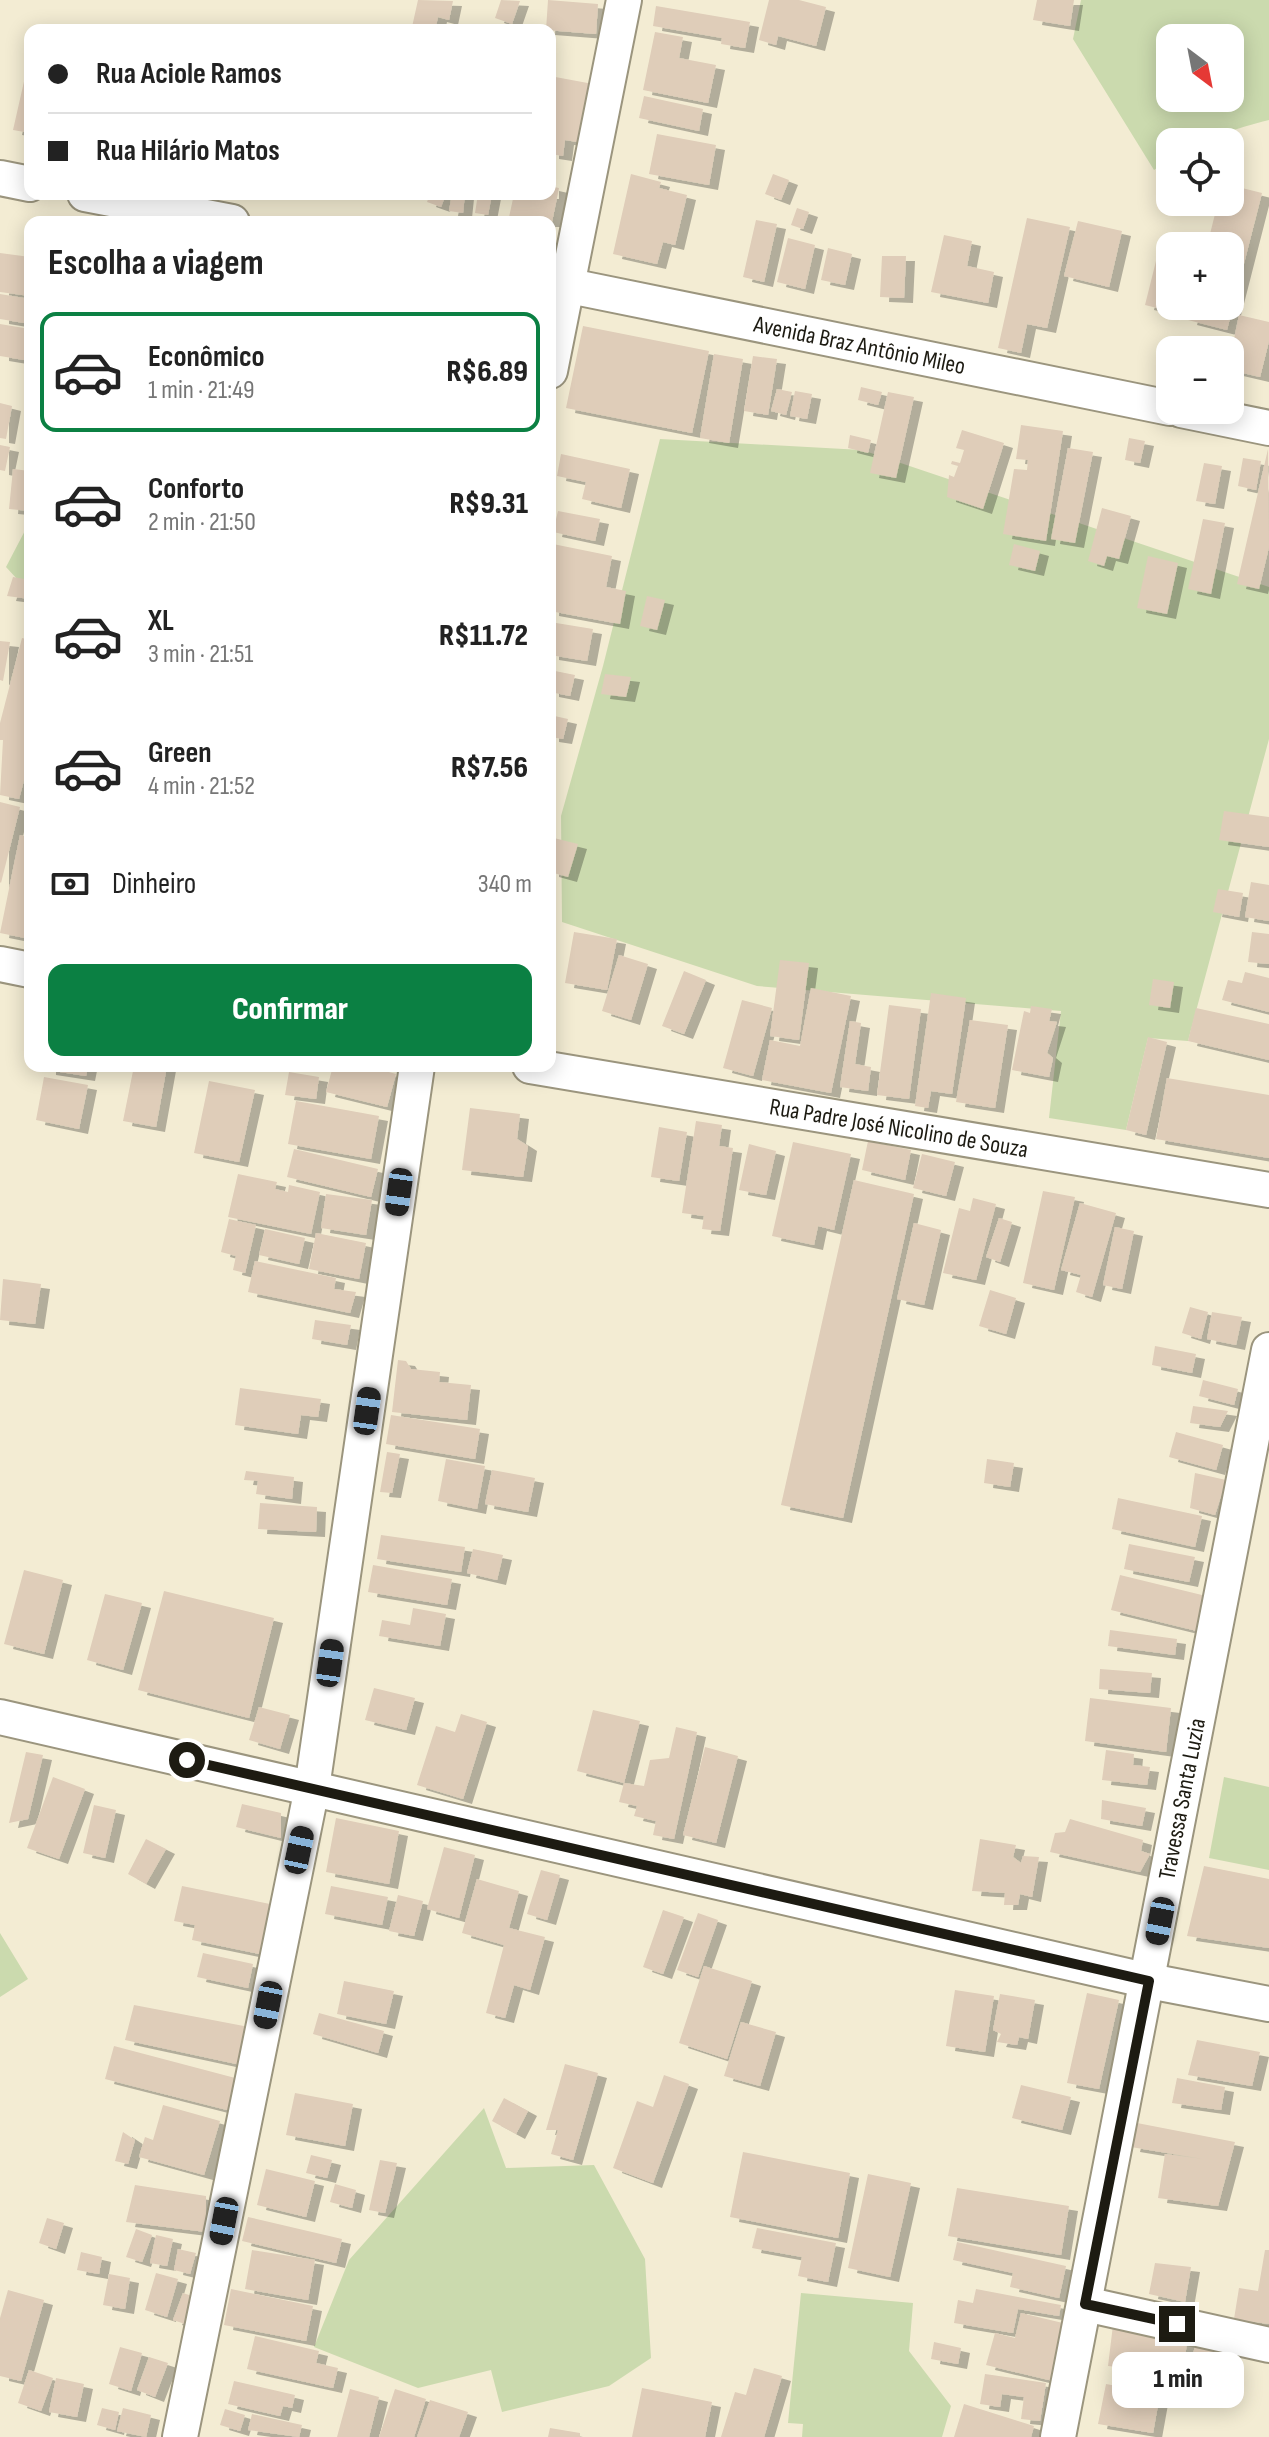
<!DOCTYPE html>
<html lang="pt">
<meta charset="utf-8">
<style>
body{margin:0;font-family:"Sofia Sans Condensed",sans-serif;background:#f6f6f6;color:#222;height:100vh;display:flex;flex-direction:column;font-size:30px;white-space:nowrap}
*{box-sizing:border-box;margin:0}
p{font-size:26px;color:#767676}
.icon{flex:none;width:44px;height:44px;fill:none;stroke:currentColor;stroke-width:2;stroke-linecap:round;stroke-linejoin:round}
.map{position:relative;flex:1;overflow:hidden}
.drawer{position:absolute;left:24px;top:216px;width:532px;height:856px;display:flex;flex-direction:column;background:#fff;border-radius:16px;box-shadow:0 4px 20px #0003}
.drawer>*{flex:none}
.banner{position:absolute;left:24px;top:24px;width:532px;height:176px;border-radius:16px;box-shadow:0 4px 20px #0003;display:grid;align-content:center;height:176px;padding:0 24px;background:#fff}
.needle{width:52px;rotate:148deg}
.buttons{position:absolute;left:1156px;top:24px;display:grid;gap:16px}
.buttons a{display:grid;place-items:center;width:88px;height:88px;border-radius:16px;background:#fff;box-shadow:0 4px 20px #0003;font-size:40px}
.end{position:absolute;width:36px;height:36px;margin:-18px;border:10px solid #1d1b12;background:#fff;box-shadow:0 0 0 4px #fff}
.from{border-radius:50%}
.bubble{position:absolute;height:56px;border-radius:16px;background:#fff;box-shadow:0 4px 20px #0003;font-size:26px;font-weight:800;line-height:56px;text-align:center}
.car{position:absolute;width:24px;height:48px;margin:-24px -12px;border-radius:10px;box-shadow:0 0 6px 2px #0007;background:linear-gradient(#222 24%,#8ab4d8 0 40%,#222 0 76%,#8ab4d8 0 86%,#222 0)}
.banner b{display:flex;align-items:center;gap:28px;height:76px;font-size:30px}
.banner b+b{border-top:2px solid #e0e0e0}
.banner i{width:20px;height:20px;background:#222}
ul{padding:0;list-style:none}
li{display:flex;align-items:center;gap:24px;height:120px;margin:0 16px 12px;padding:0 8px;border:4px solid transparent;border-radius:16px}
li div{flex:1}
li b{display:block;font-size:30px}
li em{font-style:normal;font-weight:800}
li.current{border-color:#0b8043}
li>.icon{width:72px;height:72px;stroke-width:1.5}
h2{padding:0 24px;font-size:36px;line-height:96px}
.pay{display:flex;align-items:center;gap:20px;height:88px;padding:0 24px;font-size:30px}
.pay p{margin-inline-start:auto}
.action{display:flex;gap:16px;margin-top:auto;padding:16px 24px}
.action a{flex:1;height:92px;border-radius:16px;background:#0b8043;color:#fff;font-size:32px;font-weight:800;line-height:92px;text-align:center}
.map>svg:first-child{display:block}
</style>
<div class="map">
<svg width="1269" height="2437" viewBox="0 0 1269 2437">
<defs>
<filter id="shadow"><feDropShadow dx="9" dy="5" stdDeviation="0" flood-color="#0004"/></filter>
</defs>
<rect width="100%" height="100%" fill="#f3ecd3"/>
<!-- green -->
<path fill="#cbdaae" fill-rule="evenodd" d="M1081,0h188v120c-33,8 -67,22 -99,22v17l-16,11 -81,-131zM1170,38h60v60h-60z
M660,439l202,11 407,137v152l-81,302 -40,-3 -22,92 -77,-12 12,-107 -304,-25 -195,-64 -1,-106 42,-150z
M30,521v72l-24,-26z
M1224,1777l45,10v83l-60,-12z
M0,1933l28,46 -28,18z
M484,2108l22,60 88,-3 51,94 6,99 -42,28 -107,26 -11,-42 -73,18 -104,-41 35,-87z
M801,2293l112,10 -4,48 42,55 -9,31h-140l1,-13 -15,-1z"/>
<!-- building -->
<path fill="#dfcdb9" filter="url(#shadow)" d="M418,0l35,1 -4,19 -11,-3 -3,13 -23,-3z
M501,0l19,1 -8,23 -17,-6z
M548,0l50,4 -2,30 -50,-4z
M769,0h30l27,7 -10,39 -38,-10 -2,9 -17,-5z
M1037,0h37l-4,26 -37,-6z
M656,6l94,16 -5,26 -24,-4 1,-6 -69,-12z
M655,32l28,5 -4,21 37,7 -8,38 -65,-13z
M30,55v78l-17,-3z
M550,76l43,8 -3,60 -25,-4 -2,16 -13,-2z
M644,96l59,13 -4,22 -60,-13z
M657,134l59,11 -7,40 -60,-11z
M631,174l30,8 -2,6 28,7 -12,50 -12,-3 -6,22 -44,-10z
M773,174l16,6 -8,20 -16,-6z
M1230,185l32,8 -35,137 -39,-10 4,-14h38v-60h-23l11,-44h12z
M550,186l9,2 -7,34h-44l6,-28h36z
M430,194h16l-5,13 -14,-5z
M452,194h13l-2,19 -14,-2z
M478,194h14l-4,21 -13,-2z
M797,208l12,4 -6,17 -12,-4z
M1027,218l43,9 -23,101 -20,-4 -6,29 -23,-5z
M756,220l21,4 -13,58 -21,-5z
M1078,221l44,10 -13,56 -45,-11z
M944,235l28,6 -5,25 27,6 -6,31 -57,-11z
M788,238l27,7 -10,44 -28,-7z
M1161,241l17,4 -8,1v60h18l-3,9 -40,-10z
M828,248l24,6 -7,31 -24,-5z
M0,253l30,4v39l-30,-4z
M882,256h24l-2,42 -24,-1z
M0,294l30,5v25l-30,-5z
M1239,315l30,7v19l-9,36 -30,-7v-20h-8l3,-13 9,2z
M0,324l30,5v32l-30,-5z
M583,326l126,25 -17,82 -126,-25z
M714,354l29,5 -14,84 -29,-5z
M753,356l24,3 -9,56 -24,-4z
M861,387l21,5 -4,13 -20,-5z
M777,389l15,3 -6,23 -15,-4z
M795,391l17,3 -5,25 -17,-3z
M888,392l26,5 -18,81 -26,-5z
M0,403l12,3 -6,33 -6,-1z
M1021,425l42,6 -17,110 -43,-7 11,-65 13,1 1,-10 -12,-1z
M962,430l42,13 -21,66 -36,-12 2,-22 5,2 4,-11 -7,-2 1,-3 8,2 4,-13 -8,-2z
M850,435l21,5 -3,13 -20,-5z
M1129,438l16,3 -5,22 -15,-3z
M0,445l10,2 -5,24 -5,-1z
M1068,448l25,4 -18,91 -24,-4z
M1268,449l1,98 -10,42 -22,-5z
M561,454l69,15 -9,39 -39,-9 4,-17 -29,-6z
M1243,458l18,3 -5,29 -18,-4z
M1204,463l18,3 -7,38 -19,-3z
M13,469l17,2v40l-21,-2z
M1102,508l29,8 -12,43 -12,-3 -3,10 -16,-5z
M558,511l42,8 -5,22 -42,-9z
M1203,519l22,4 -14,71 -23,-5z
M553,544l59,12 -6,31 20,4 -6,33 -70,-13z
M1014,544l26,7 -5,20 -26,-6z
M1148,556l30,7 -11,51 -30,-6z
M13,577l17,3v19l-23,-3z
M647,596l18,4 -8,30 -17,-4z
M550,622l43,7 -6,32 -37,-6z
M22,638l8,2v118l-11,41 -19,-4 3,-55h-3v-17z
M0,641l10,1 -7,39 -3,-1z
M550,670l25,5 -5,21 -20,-4z
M605,674l26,3 -5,20 -25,-3z
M550,715l18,4 -5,20 -13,-2z
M0,802l20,5 -19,76 -1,-1z
M1224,811l45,6v30l-50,-7z
M20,835l10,2v102l-30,-6z
M550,837l28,7 -10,33 -18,-5z
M1251,882l18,3v36l-24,-4z
M1218,889l25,4 -4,24 -26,-5z
M574,932l43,7 -10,51 -42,-7z
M1252,932l17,2v30l-21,-2z
M619,955l29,9 -17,56 -29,-9z
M780,960l29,3 -10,77 -29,-4z
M684,971l22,9 -22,54 -22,-8z
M1245,972l24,6v34l-47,-12 6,-20 14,3z
M1153,979l21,3 -4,26 -21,-3z
M811,988l40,8 -20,97 -69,-13 8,-40 30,6z
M931,993l35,5 -14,96 -21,-3 -3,17 -13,-2z
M742,1000l30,8 -19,68 -30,-8z
M889,1005l32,4 -12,90 -32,-4z
M1031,1006l21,3 -3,12 8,1 -10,31 6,5 -4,19 -37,-7 12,-59 6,2z
M1196,1008l73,16v36l-81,-19z
M970,1020l38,5 -13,83 -39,-6z
M850,1021l11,2 -6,41 16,3 -3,24 -28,-4z
M1148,1037l19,5 -21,93 -20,-5z
M47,1066h41l-2,10 -39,-6z
M134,1066h33l-11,61 -33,-6z
M333,1066h34l29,8 -9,33 -61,-15z
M289,1072l30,5 -3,22 -31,-4z
M44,1077l44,8 -9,44 -43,-9z
M1167,1078l102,17v63l-113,-19z
M209,1081l46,9 -16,72 -45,-9z
M296,1101l83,15 -8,43 -83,-15z
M470,1108l50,6 -3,25 11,7 -5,31 -61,-7z
M696,1121l26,4 -3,21 14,2 -13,83 -18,-2 2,-13 -22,-3z
M659,1127l28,5 -8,49 -28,-4z
M868,1141l43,9 -6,30 -43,-10z
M793,1142l58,12 -17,76 -16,-4 -4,19 -42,-9z
M749,1144l27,7 -10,44 -27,-5z
M294,1149l84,20 -7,28 -84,-20z
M922,1154l33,8 -9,34 -33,-8z
M238,1174l39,8 -2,7 13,3 1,-7 31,7 -9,42 -83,-17z
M854,1180l60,14 -71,324 -62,-13z
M1043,1191l32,6 -21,93 -31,-7z
M326,1194l46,6 -6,35 -45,-7z
M973,1198l23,6 -20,76 -33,-7 16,-65 11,3z
M1080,1203l36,10 -24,84 -16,-5 5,-17 -20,-5z
M999,1218l13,4 -12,40 -14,-5z
M229,1219l27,6 -11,48 -12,-3 3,-14 -15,-4z
M914,1223l27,7 -17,75 -27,-6z
M1115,1227l19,4 -12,58 -19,-4z
M265,1229l40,9 -6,26 -40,-9z
M316,1233l50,10 -7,36 -50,-10z
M255,1261l81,17 -2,11 22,3 -6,21 -102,-21z
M3,1279l38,5 -6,40 -35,-4z
M990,1290l26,8 -10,36 -27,-8z
M1190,1307l18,5 -7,27 -19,-6z
M1212,1312l30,5 -6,28 -29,-6z
M315,1320l36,5 -4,20 -35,-6z
M1155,1346l41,8 -4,19 -40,-8z
M398,1360l8,1 5,8 29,3 -1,10 32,3 -4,35 -75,-8z
M1203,1380l35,9 -4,16 -35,-9z
M240,1388l81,11 -3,18 -17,-2 -3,19 -63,-9z
M1193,1406l35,5 -8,16 -30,-4z
M391,1415l89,14 -5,30 -89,-15z
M1176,1432l47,13 -7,25 -47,-13z
M387,1452l13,2 -8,39 -12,-1z
M446,1459l39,7 -8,43 -39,-8z
M987,1459l27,4 -4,24 -26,-4z
M492,1470l43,8 -7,34 -43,-8z
M246,1471l48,6 -2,22 -36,-5 2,-13 -14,-1z
M1195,1473l31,7 -11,35 -25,-7z
M1118,1498l84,18 -7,31 -83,-18z
M260,1503l57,4 -1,25 -58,-3z
M381,1535l84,12 -4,25 -84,-13z
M1129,1544l66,13 -6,25 -65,-13z
M473,1549l30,6 -6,25 -30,-7z
M373,1565l79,14 -5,26 -79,-13z
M24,1570l39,10 -19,74 -40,-10z
M1120,1575l86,21 -9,35 -86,-21z
M164,1591l110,27 -25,100 -111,-28z
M105,1594l37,9 -19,67 -36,-10z
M413,1608l33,6 -6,32 -61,-10 3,-16 28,5z
M1110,1630l67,9 -2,16 -67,-9z
M1100,1669l52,4 -2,20 -51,-4z
M374,1688l41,10 -9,32 -41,-10z
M1090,1698l81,10 -5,44 -81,-11z
M259,1707l31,8 -10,34 -31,-9z
M593,1710l47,11 -16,62 -47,-12z
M461,1714l26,8 -24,77 -46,-14 19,-59 19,6z
M676,1727l21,5 -23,107 -21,-4 3,-14 -22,-5 3,-10 -18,-4 5,-19 20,3 6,-26 19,-2z
M705,1747l33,9 -22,87 -33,-8z
M1106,1750l28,4 -1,11 17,2 -3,18 -45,-5z
M26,1752l17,3 -15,64 -19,4z
M53,1777l32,12 -26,70 -32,-11z
M1102,1800l44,8 -4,18 -41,-7z
M242,1804l39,9v25l-45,-11z
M94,1805l22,5 -11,48 -22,-5z
M336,1818l63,13 -10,53 -63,-12z
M1070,1819l73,21 -2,11 9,3 -10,18 -90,-20 5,-19 10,-1z
M146,1839l20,10 -20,35 -18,-10z
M980,1839l36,6 -3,12 8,6 2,-7 16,1 -7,40 -12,-3 -2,11h-14l1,-12 -33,-2z
M444,1847l31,8 -16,63 -32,-9z
M1204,1866l65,13v69l-82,-12z
M541,1870l19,5 -13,45 -20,-6z
M477,1879l42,12 -10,37 36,9 -15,53 -16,-5 -9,33 -19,-5 18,-68 -42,-12z
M182,1886l93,19 -11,50 -72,-15 3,-15 -21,-4z
M331,1886l57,11 -6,28 -57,-11z
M398,1895l25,6 -9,35 -25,-5z
M663,1910l21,7 -21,57 -20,-7z
M698,1913l20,7 -20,57 -21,-7z
M203,1953l50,11 -5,24 -51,-11z
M704,1966l48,15 -25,78 -48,-16z
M344,1981l50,10 -8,33 -49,-10z
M955,1990l39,6 -9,56 -39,-6z
M1087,1993l32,7 -20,89 -32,-6z
M1000,1994l35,6 -7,39 -9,-2 -2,8 -20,-3 4,-8 -8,-4z
M134,2005l115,22 -8,38 -116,-25z
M319,2013l65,18 -6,22 -65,-19z
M741,2022l35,10 -16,54 -36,-10z
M1197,2040l63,12 -8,34 -64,-11z
M114,2046l125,33 -8,32 -126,-32z
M565,2064l33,9 -25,87 -22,-6 7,-24h-12z
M664,2075l25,9 -36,99 -40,-15 24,-67 16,6z
M1177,2078l48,9 -4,23 -49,-7z
M1021,2085l50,12 -9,33 -50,-12z
M295,2093l58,11 -8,42 -59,-11z
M504,2098l24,13 -12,23 -24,-13z
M163,2105l57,16 -16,54 -65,-18 6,-20 8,3z
M1137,2123l98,19 -17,64 -60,-8 7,-44 38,5 -72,-12z
M123,2132l12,8 -7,24 -13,-3z
M743,2152l107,21 -12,65 -108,-21z
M311,2155l21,5 -5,18 -21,-5z
M380,2160l17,3 -12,50 -16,-3z
M266,2169l49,12 -9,36 -49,-12z
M868,2174l43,9 -21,94 -42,-9z
M335,2184l21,6 -4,18 -22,-6z
M135,2185l71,11v36l-80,-10z
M957,2188l112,18 -8,49 -113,-19z
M248,2217l94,22 -6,24 -94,-22z
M47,2218l17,5 -8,26 -17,-6z
M757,2228l79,15 -8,39 -30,-6 4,-19 -50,-9z
M136,2229l16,6 -10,27 -16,-5z
M156,2235l17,4 -6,27 -17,-3z
M957,2242l109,24 -7,32 -49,-11 3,-14 -60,-13z
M178,2249l18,4 -6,21 -16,-4z
M252,2250l63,10 -7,40 -63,-11z
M1265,2250h4v74l-35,-5 5,-31 19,3z
M81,2252l21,5 -3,17 -22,-4z
M1155,2263l36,4 -6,35 -36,-8z
M156,2273l22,6 -11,38 -22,-7z
M109,2274l21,4 -5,31 -22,-4z
M231,2289l82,17 -7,35 -82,-16z
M976,2289l85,16 -2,11 -41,-7 -5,24 -59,-10 4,-23 15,3z
M8,2290l36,10 -23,81 -21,-5v-58z
M183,2293l24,8 -10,27 -24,-8z
M1021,2313l46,11 -14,57 -67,-16 9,-32 20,5z
M1113,2325l75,9 -5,40 -75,-8z
M255,2336l64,15 -3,12 22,5 -5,20 -86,-19z
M934,2342l27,6 -3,16 -27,-5z
M1196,2342l29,7 -10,41 -29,-7z
M120,2347l22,6 -11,38 -22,-7z
M149,2357l19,6 -13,34 -18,-7z
M754,2368l28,8 -18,61h-43l14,-45 11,3z
M29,2370l24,8 -12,33 -23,-8z
M985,2374l61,9 -6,38 -19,-2 3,-22 -22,-3 -2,13 -20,-3z
M56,2378l28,6 -7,33 -28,-5z
M234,2381l61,14 -3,13 -9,-2 -3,10 -52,-12z
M1106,2384l54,10 -7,39 -55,-9z
M642,2388l70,14 -7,35h-73z
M350,2389l29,8 -10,40h-32z
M395,2389l31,10 -12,38h-35z
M430,2400l38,12 -9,25h-42z
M964,2404l70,22 -3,11h-77z
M102,2408l17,4 -4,18 -18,-5z
M123,2408l28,7 -5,22 -29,-6z
M225,2409l20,6 -5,16 -20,-6z
M252,2414l50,11 -3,12 -51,-7z
M550,2428l30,5v4h-32z"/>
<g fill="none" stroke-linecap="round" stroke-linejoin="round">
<defs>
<g id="minor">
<path d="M0,178l30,6"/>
<path d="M85,194l147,28"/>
<path id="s1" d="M550,282l620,126"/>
<path d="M550,371l74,-371"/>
<path d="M1181,410l88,18"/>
<path d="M0,964l30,6"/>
<path id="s2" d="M530,1066l739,124"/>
<path d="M0,1717l1149,264 120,23"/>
<path d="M1085,2304l184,41"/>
<path d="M180,2437l132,-649 105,-722"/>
<path id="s3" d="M1058,2437l211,-1087"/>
</g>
</defs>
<!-- minor casing -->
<use href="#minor" stroke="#9b957e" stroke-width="38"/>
<!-- minor -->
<use href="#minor" stroke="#fff" stroke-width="34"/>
</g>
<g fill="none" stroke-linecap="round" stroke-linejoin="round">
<!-- route -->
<path stroke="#1d1b12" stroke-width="10" d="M187,1760l962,221 -64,323 92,20"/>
</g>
<g text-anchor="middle" stroke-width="6" stroke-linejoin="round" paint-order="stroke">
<!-- street labels -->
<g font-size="24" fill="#1d1b12" stroke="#fff">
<text dy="8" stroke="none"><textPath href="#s1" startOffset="316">Avenida Braz Antônio Mileo</textPath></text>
<text dy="8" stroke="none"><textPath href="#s2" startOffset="374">Rua Padre José Nicolino de Souza</textPath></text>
<text dy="8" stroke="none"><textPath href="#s3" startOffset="650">Travessa Santa Luzia</textPath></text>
</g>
</g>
</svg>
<div class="buttons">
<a><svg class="needle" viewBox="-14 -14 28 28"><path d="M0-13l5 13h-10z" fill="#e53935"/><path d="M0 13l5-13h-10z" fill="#767676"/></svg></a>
<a><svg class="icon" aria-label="locate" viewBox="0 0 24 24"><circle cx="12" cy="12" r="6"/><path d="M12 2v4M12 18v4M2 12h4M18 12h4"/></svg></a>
<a>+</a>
<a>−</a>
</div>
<i class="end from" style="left:187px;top:1760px"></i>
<i class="end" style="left:1177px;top:2324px"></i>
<div class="bubble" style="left:1112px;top:2352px;width:132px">1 min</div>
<i class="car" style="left:399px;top:1192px;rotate:188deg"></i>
<i class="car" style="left:367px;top:1411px;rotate:8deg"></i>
<i class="car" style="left:330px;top:1663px;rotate:8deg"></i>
<i class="car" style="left:299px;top:1850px;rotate:12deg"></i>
<i class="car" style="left:1160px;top:1921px;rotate:191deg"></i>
<i class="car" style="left:268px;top:2005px;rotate:191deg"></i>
<i class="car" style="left:224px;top:2221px;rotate:191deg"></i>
<div class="banner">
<b><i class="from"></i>Rua Aciole Ramos</b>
<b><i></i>Rua Hilário Matos</b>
</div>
<section class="drawer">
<h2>Escolha a viagem</h2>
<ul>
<li class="current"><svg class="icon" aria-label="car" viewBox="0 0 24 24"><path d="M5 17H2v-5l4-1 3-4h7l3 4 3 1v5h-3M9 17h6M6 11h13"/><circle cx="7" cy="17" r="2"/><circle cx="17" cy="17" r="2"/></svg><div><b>Econômico</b><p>1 min · 21:49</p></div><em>R$6.89</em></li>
<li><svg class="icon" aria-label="car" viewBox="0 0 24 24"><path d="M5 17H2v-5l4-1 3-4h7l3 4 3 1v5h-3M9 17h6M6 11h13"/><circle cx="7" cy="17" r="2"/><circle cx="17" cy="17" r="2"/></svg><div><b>Conforto</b><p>2 min · 21:50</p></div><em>R$9.31</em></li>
<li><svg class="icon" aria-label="car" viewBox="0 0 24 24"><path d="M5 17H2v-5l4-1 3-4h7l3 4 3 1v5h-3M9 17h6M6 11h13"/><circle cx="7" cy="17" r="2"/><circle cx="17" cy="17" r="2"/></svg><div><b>XL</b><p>3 min · 21:51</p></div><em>R$11.72</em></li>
<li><svg class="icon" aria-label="car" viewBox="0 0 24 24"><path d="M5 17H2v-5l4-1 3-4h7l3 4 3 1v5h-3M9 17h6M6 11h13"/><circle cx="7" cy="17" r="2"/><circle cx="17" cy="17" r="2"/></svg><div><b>Green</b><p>4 min · 21:52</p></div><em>R$7.56</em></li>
</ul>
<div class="pay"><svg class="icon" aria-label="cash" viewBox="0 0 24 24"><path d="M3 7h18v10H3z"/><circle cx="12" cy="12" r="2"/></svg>Dinheiro<p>340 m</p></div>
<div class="action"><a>Confirmar</a></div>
</section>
</div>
